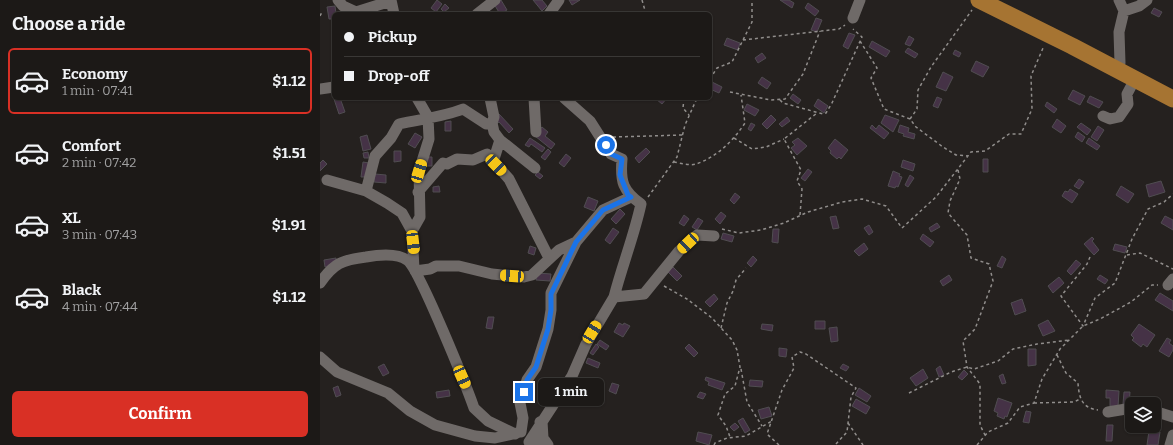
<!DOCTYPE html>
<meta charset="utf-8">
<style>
body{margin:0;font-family:Bitter,serif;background:#252220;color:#f1f3f6;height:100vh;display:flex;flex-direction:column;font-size:15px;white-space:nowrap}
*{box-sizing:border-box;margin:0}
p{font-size:13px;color:#a0a0a1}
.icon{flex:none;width:22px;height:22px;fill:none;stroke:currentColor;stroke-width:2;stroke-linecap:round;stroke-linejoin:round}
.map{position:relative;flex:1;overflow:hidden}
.details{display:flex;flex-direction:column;background:#1c1917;width:320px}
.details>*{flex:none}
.guide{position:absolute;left:12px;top:12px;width:380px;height:88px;border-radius:6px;box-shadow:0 1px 3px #0004,0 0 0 1px #3a3836;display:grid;align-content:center;height:88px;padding:0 12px;background:#1c1917}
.buttons{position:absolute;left:805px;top:397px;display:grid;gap:8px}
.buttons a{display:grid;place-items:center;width:36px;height:36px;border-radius:6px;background:#1c1917;box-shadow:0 1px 3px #0004,0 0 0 1px #3a3836;font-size:20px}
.end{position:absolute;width:18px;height:18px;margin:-9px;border:5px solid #1a73e8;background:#fff;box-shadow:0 0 0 2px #fff}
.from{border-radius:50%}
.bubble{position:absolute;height:28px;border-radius:6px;background:#1c1917;box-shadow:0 1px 3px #0004,0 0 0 1px #3a3836;font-size:13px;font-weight:700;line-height:28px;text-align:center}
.car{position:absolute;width:12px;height:24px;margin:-12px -6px;border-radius:5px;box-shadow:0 0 3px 1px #0007;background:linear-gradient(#f5c518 24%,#345 0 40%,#f5c518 0 76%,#345 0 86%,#f5c518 0)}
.guide b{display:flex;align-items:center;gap:14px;height:38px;font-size:15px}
.guide b+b{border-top:1px solid #3a3836}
.guide i{width:10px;height:10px;background:#f1f3f6}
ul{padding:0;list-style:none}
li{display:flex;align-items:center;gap:12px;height:66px;margin:0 8px 6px;padding:0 4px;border:2px solid transparent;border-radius:6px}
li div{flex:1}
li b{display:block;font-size:15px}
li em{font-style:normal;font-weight:700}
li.selected{border-color:#d93025}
li>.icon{width:36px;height:36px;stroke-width:1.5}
h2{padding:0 12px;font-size:18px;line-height:48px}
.primary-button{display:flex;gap:8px;margin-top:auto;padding:8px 12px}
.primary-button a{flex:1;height:46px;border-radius:6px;background:#d93025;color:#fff;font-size:16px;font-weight:700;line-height:46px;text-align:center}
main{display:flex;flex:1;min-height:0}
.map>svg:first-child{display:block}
</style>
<main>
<section class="details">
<h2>Choose a ride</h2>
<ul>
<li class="selected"><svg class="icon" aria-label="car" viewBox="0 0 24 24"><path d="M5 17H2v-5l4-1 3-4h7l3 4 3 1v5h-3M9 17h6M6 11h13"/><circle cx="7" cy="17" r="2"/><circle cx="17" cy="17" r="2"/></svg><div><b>Economy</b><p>1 min · 07:41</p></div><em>$1.12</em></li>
<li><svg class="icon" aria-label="car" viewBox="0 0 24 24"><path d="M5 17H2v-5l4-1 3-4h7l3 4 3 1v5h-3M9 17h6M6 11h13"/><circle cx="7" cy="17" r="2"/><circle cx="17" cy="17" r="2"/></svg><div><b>Comfort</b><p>2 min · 07:42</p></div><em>$1.51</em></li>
<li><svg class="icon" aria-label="car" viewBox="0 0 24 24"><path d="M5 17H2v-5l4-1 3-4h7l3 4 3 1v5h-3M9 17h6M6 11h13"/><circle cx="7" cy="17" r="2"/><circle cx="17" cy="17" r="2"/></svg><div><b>XL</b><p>3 min · 07:43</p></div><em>$1.91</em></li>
<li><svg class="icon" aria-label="car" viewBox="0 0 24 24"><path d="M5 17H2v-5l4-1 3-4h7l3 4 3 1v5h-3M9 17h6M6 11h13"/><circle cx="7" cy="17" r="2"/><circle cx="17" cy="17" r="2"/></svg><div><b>Black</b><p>4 min · 07:44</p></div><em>$1.12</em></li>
</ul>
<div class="primary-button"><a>Confirm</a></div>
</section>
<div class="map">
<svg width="853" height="445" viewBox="0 0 853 445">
<rect width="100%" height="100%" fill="#25211f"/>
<!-- building -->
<path fill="#453246" stroke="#504d51" d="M117,0l5,4 -6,8 -5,-4z
M181,0l6,10 -7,4 -6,-10z
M213,0h9l5,6 -5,5z
M249,0h11l-8,5z
M460,0h9l5,3 -2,5z
M488,3l11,8 -4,5 -10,-8z
M125,4l4,4 -5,4 -3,-3z
M15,6l1,8h-2v5h-5l-2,-12z
M834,8l8,4 -3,5 -8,-4z
M496,18l6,2 -5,12 -6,-2z
M529,33l6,2 -7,14 -5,-3z
M589,36l5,3 -4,7 -5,-2z
M407,38l13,5 -2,7 -14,-5z
M552,41l18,10 -4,6 -17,-10z
M588,48l10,6 -3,4 -10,-6z
M635,50l6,3 -2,4 -6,-3z
M442,53l4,5 -8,5 -3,-5z
M656,61l13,6 -6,10 -12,-6z
M623,72l10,5 -7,14 -10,-4z
M442,77l9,6 -4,6 -9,-6z
M392,82l10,5 -3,6 -9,-4z
M753,90l12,6 -5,9 -12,-6z
M473,94l8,6 -3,4 -8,-6z
M770,96l13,6 -4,6 -12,-6z
M617,97l5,2 -4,9 -5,-2z
M20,98l5,14 -6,2 -5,-15z
M337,98h10l-5,6 -6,-5z
M498,99l10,7 -4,7 -10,-7z
M727,102l10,7 -3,4 -9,-7z
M427,104l12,6 -4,6 -11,-6z
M179,114l14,15 -4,4 -10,-11 -2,2z
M451,115l5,5 -9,9 -5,-5z
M565,115l14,5 -6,12 -12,-9z
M467,117l3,4 -8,6 -3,-3z
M737,119l9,7 -5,7 -9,-6z
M131,121v10h-6v-9z
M431,123l4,2 -4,6 -3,-2z
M761,123l10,7 -4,5 -10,-8z
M552,125l4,4 3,-4 10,8 -5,6 -14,-11z
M580,125l9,3 -1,4 7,2 -1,5 -11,-3 1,-2 -6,-2z
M778,126l6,4 -7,11 -6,-4z
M222,127l6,5 -3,4 10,8 -4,5 -16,-13z
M758,132l7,5 -3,5 -7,-5z
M95,133l7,4 -7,11 -7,-4z
M47,135l4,14 -8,2 -3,-14z
M210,138l15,10 -3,4 -11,-8 -2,3 -4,-2z
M478,138l9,8 -10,9 -6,-7 4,-3 -3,-3z
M769,138l11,8 -3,4 -11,-7z
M515,139l13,11 -7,9 -2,-2 -2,2 -7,-6 1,-2 -3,-3z
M326,148l4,4 -11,11 -4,-5z
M228,149l3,3 -6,8 -4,-3z
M74,151h7v10l-7,1z
M48,152l1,6h-5l-1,-5z
M246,154l5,4 -7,9 -5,-4z
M106,157h6v9h-6z
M663,159h5v13h-5z
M3,160l4,4 -7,7v-8z
M583,160l12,4 -2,7 -12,-4z
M43,162l6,1 -2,14h-6z
M488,169l4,3 -7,9 -4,-3z
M573,171l7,3 -1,2 3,1 -4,10 -2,-1 -1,2 -7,-2z
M218,172l5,4 -3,3 -5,-4z
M55,174l11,1v8l-12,-1z
M590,175l4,3 -6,9 -3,-2z
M759,179l5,3 -5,7 -5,-3z
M841,181l4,11 -16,5 -3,-12z
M119,186l1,6h-7v-5z
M801,186l13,8 -6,9 -12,-8z
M750,189l8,5 -6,9 -10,-7 3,-5 3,1z
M415,193l5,4 -6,7 -4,-4z
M268,197l10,4 -4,10 -10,-4z
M300,209l5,5 -9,10 -5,-5z
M401,212l5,4 -6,8 -5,-5z
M364,215l5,4 -5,7 -5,-3z
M516,216l3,12 -6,1 -3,-12z
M845,216l8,4v10l-12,-7z
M378,218l5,3 -6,9 -5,-3z
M617,223l3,4 -9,5 -2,-4z
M549,225l4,7 -4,3 -5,-7z
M293,228l6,4 -9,12 -5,-4z
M453,229h6l-1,14 -6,-1z
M403,233l11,3 -2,6 -11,-3z
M603,234l11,8 -4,5 -10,-8z
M772,237l2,2 -2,2 7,9 -5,5 -10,-11z
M544,243l4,6 -9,7 -5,-5z
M795,244l12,3 -2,6 -12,-3z
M210,246l6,2 -2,7 -6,-2z
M433,256l4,4 -6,7 -4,-4z
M682,256l4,3 -4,9 -5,-2z
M16,258v8l-11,1 -1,-7z
M756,260l5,4 -10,11 -4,-4z
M353,267l9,9 -5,5 -9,-9z
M217,273l14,1 -1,7 -14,-1z
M629,275l3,5 -9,6 -3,-5z
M780,275l8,5 -3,4 -8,-5z
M739,277l5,6 -11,10 -5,-7z
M840,293l13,8v10l-18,-11z
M394,294l4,5 -8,8 -5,-5z
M702,299l4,12 -11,4 -4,-12z
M168,317h6l-2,12 -6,-1z
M728,320l7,11 -12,5 -5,-11z
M495,321h10v8h-10z
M299,323l4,2 1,-2 6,3 -7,11 -9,-5z
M442,324l11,1 -1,6 -11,-2z
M819,324l16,11 -8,12 -4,-3 -2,3 -9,-7 2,-2 -3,-3z
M517,327l1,14 -7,1 -2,-14z
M847,338l4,2 -2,3 4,3v4l-4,7 -10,-6z
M280,340l9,6 -3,4 -9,-6z
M276,344l3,3 -6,8 -3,-2z
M369,344l9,9 -4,4 -9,-9z
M459,348l8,1 -1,8 -7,-1z
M708,349h8v16l-8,1z
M268,358l12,5 -2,5 -12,-5z
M64,364l5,9 -6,3 -5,-9z
M523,364l6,3 -3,4 -6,-3z
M620,366l4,9 -5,2 -3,-8z
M603,369l5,9 -12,8 -6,-8z
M644,370l4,4 -6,6 -4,-3z
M683,374l3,9 -4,1 -3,-8z
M386,377l19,6 -3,7 -14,-5 1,-3 -4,-2z
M430,380l13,1 -1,6 -13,-1z
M292,383l7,2 -3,9 -7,-3z
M18,386l3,9 -5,2 -3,-9z
M539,388l12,8 -4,6 -12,-7z
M129,390l1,6 -13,2 -1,-6z
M786,390l13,1 -1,16 -8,-1v-8h-4z
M380,392l6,2 -3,5 -6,-2z
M804,392h6l-1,13 -6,-1z
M678,398l14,5 -5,14 -2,-1 -1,3 -7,-3 1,-3 -4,-2z
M536,399l14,8 -4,7 -14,-8z
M449,407l3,9 -11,3 -3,-9z
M706,411l5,1 -2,11 -6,-1z
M423,418l7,12 -5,3 -7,-12z
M415,423l4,4 -5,4 -4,-4z
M787,425h6l-1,16h-6z
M829,431l11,1 -2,13h-11z
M378,432l14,3 -3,10 -13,-4z"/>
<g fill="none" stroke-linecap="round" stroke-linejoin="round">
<!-- path -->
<path stroke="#918e8c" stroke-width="1.5" stroke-dasharray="3 3" stroke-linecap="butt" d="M322,0l4,14
M0,16l2,-4
M423,40l96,-11 6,-4
M540,41l17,27 -6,10 13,31 26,10 6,8 27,20 13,8 12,1
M390,79l7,-11 15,-6 20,-40v-22
M410,92l41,8 14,-1 18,-25 17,-43
M364,98l-1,10 6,7
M460,100l3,3 40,11 3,-1 6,-10 30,-66 -9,-8
M590,119l7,-10 1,-19 13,-23 41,-57
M293,137l70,-2
M414,138l18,11 14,-2 18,-8
M354,162c6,1 16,4 22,2 21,-7 37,-23 49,-41l-4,-28
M638,170l2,9 -10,22 -2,12 19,22 4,23 18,6 4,17 -18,48 -12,12 4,26 13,17v41l5,10
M328,197l29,-40 8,-32 12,-27
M480,215l2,-26 -5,-8 4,-11 -17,-31 33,-26
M402,229l17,4 22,-3 23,-7 24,-11 34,-10 20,-3 24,7 16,22 34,-31 35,-45 14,-1 24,-17h12l11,-25 -1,-33 12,-28 -1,-1
M807,255l13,-2 33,16
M770,257l-3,7 -26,32 22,30 12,-28 20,-15 17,-44 16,-30 16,-7 9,-8
M344,286l23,13 25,19 20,22 5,10 3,17 -5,19 -10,8 -7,21 8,11 4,11
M401,328l6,-25 6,-12 3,-11 10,-12
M737,355l9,18 12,10c1,15 4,25 20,27
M421,369l6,33 15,24
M589,393l42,-21 16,-5 7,2 24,-8 15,-12 24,-5 32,-4
M714,403l40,-1 6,-3
M528,423l15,22
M394,445l1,-2 12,-5 19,-2 26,-15
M459,445l-12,-11 15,-44 12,-22 -2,-11 8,-5 6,2 50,34 -5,9 -4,35 -12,13
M657,445l11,-13 20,-9 12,-16 14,-4 8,-24 18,-30 23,-23 17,-7 31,-17 21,-17h6"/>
<!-- minor -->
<path stroke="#6f6a68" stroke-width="11" d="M18,0l5,6 13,6 35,-11
M71,0l3,14
M799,0l5,11
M157,14l18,-14
M229,14l10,-14
M533,18l7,-18
M796,69l4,-6 -1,-31 5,-21 15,-5 8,-6
M0,89l14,-2
M214,98l2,34
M244,98l26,23 21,33 11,5c-2,23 1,32 19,45 -7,32 -19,62 -27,93
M783,116l7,3 9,-2 9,-13 -1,-10 8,-15
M172,123l2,9 6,8 -7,22
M180,140l35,28
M7,180l39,11
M98,192l25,-29 4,1 10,-5 16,1 14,-6 22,25 40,79
M92,231l-10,-18 -15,-10 -21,-12 9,-35 16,-18 8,-14c22,-5 44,-7 64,-15l23,15 6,-1 2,-6 -4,-19
M94,269l-2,-38 8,-14 -1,-46 10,-32 -1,-22 -11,-19
M95,271l15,-2 6,-3h23l33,8 32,3 8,-2 27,-25 17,-8
M0,283c14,-20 22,-23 46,-26 11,-2 31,-4 41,3 12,8 60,128 67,148l14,13 27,13
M848,285l5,-6
M0,357l17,15 51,21 22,18 25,14 40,11 20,2 22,-5
M834,411l19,6
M788,412l24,-4
M220,422l2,-1 1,17 5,7
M201,432l2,-14 -3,-15 7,-23 9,-13 12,-38 3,-19v-17l25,-51 27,-32 28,-13
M221,445l-12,-3 43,-66 14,-32 28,-47 30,-3 35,-43 18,-16 17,1
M850,445l3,-10"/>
<!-- primary -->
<path stroke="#a67432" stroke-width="17" d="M659,0l93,46 101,53"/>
</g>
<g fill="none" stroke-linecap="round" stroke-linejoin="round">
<!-- route -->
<path stroke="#1a73e8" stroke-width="5" d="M204,392l3,-12 9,-13 12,-38 3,-19v-16l25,-52 27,-32 28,-13 -3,-2 -8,-20 2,-16 -11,-5 -5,-9"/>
</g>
</svg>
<div class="buttons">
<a><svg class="icon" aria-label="layers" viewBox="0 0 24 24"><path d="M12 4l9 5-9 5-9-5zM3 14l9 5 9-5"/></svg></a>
</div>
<i class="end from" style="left:286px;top:145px"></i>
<i class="end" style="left:204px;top:392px"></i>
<div class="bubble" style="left:218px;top:378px;width:66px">1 min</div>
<i class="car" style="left:176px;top:165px;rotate:136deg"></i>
<i class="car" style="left:99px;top:171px;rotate:17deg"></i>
<i class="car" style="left:93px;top:242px;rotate:173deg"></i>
<i class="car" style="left:368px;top:243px;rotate:227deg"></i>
<i class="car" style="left:192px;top:276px;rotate:274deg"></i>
<i class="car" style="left:272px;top:332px;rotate:31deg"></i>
<i class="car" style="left:142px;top:377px;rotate:156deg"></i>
<div class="guide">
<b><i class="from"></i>Pickup</b>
<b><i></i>Drop-off</b>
</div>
</div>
</main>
